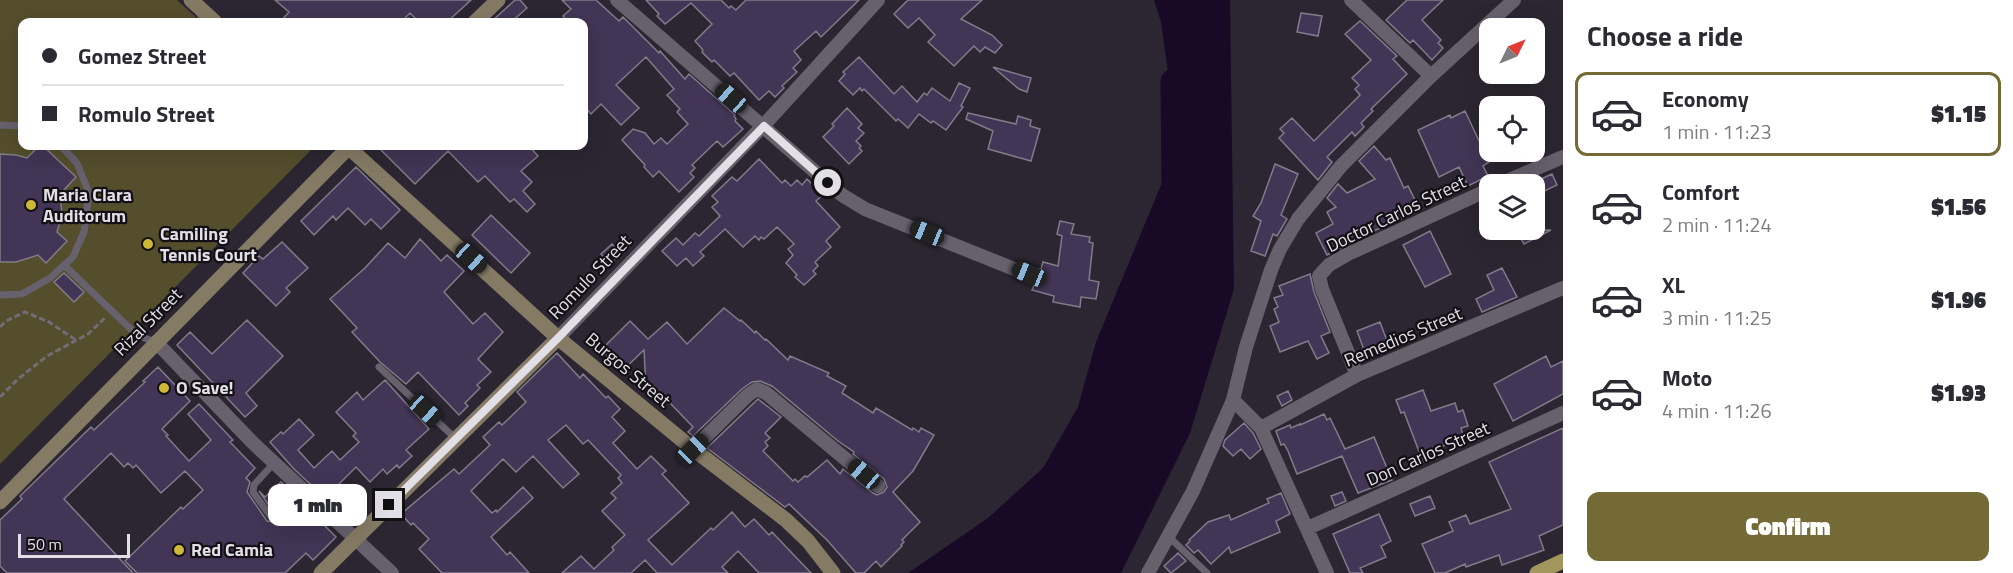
<!DOCTYPE html>
<meta charset="utf-8">
<style>
body{margin:0;font-family:"Titillium Web",sans-serif;background:#f7f7f7;color:#2b2b33;height:100vh;display:flex;flex-direction:column;font-size:22px;white-space:nowrap}
*{box-sizing:border-box;margin:0}
p{font-size:20px;color:#7c7c81}
.icon{flex:none;width:33px;height:33px;fill:none;stroke:currentColor;stroke-width:2;stroke-linecap:round;stroke-linejoin:round}
.map{position:relative;flex:1;overflow:hidden}
.details{display:flex;flex-direction:column;background:#fff;width:450px}
.details>*{flex:none}
.top-card{position:absolute;left:18px;top:18px;width:570px;height:132px;border-radius:12px;box-shadow:0 6px 24px #0002;display:grid;align-content:center;height:132px;padding:0 24px;background:#fff}
.needle{width:39px;rotate:47deg}
.controls{position:absolute;left:1479px;top:18px;display:grid;gap:12px}
.controls a{display:grid;place-items:center;width:66px;height:66px;border-radius:12px;background:#fff;box-shadow:0 6px 24px #0002;font-size:30px}
.scale{position:absolute;left:18px;bottom:15px;width:112px;box-sizing:border-box;padding-left:6px;border:3px solid #e2dfe6;border-top:0;font-size:16px;line-height:21px;white-space:nowrap;color:#e2dfe6;-webkit-text-stroke:4px #121015;paint-order:stroke}
.end{position:absolute;width:27px;height:27px;margin:-14px;border:8px solid #e2dfe6;background:#111;box-shadow:0 0 0 3px #111}
.from{border-radius:50%}
.bubble{position:absolute;height:42px;border-radius:12px;background:#fff;box-shadow:0 6px 24px #0002;font-size:20px;font-weight:800;line-height:42px;text-align:center}
.car{position:absolute;width:18px;height:36px;margin:-18px -9px;border-radius:8px;box-shadow:0 0 4px 2px #0007;background:linear-gradient(#222 24%,#8ab4d8 0 40%,#222 0 76%,#8ab4d8 0 86%,#222 0)}
.top-card b{display:flex;align-items:center;gap:21px;height:57px;font-size:22px}
.top-card b+b{border-top:2px solid #e1e1e2}
.top-card i{width:15px;height:15px;background:#2b2b33}
ul{padding:0;list-style:none}
li{display:flex;align-items:center;gap:18px;height:84px;margin:0 12px 9px;padding:0 12px;border:3px solid transparent;border-radius:12px}
li div{flex:1}
li b{display:block;font-size:22px}
li em{font-style:normal;font-weight:800}
li.current{border-color:#746a35}
li>.icon{width:54px;height:54px;stroke-width:1.5}
h2{padding:0 24px;font-size:27px;line-height:72px}
.action{display:flex;gap:12px;margin-top:auto;padding:12px 24px}
.action a{flex:1;height:69px;border-radius:12px;background:#746a35;color:#fff;font-size:24px;font-weight:800;line-height:69px;text-align:center}
main{display:flex;flex:1;min-height:0}
.map>svg:first-child{display:block}
</style>
<main>
<div class="map">
<svg width="1563" height="573" viewBox="0 0 1563 573">
<rect width="100%" height="100%" fill="#2b2631"/>
<!-- green -->
<path fill="#544e2d" d="M0,0h177l24,22h-179v124h293l-315,318z"/>
<!-- water -->
<path fill="#180a26" d="M1154,0h76l4,289 -44,144 -69,140h-213l80,-55 55,-50 35,-61 18,-65 82,-198 -17,-122z"/>
<g fill="none" stroke-linecap="round" stroke-linejoin="round">
<!-- river -->
<path stroke="#180a26" stroke-width="27" d="M1174,82l1,108"/>
</g>
<!-- building -->
<path fill="#423555" stroke="#817c89" stroke-width="1.5" d="M275,0h196l-24,22h-28l-9,-9 -9,9h-121l9,-10z
M515,0h5l7,8 -16,14h-20z
M562,0h34l23,21 4,-4 36,36 1,-2 25,28 4,-5 46,41 -1,1 2,3 -1,2 8,8 -20,18 -6,-6 -25,24 3,3 -5,5 4,4 -15,15 -20,-21 -6,6 -9,-10 1,-2 -23,-25 11,-11 12,4 9,11 7,-6 6,6 21,-20 -11,-12 3,-3 -13,-14 7,-6 -28,-32 -30,28 23,23 -18,17 -20,-21 -10,10 -7,-8v-84h-16l-5,-6 8,-7z
M646,0h75l8,8 2,-2 5,4 10,-10h113l-38,37 -5,-6 -22,20 7,9 -8,8 4,4 -15,14 2,2 -9,9 -6,-6 -10,9 -25,-27 -4,3 -16,-16 -2,2 -10,-10 1,-2 -8,-9 17,-17 -21,-21 -26,21 -8,-8 2,-2z
M908,0h74l-21,19 31,16 10,10 -7,8 -10,-6 -5,5 -6,-6 -20,20 -26,-24 7,-7 -16,-17 -11,10 -14,-14z
M1407,0h36l-21,20 19,20 -3,3 5,5 -11,12 -19,-20 -3,3 -24,-23z
M1301,13l21,3 -4,20 -21,-4z
M1360,21l37,35 -4,3 14,15 -36,35 2,2 -12,12 3,4 -9,9 -3,-4 -25,25 5,5 -14,18 -39,-42 5,-5 -4,-4 12,-11 22,23 46,-46 -5,-6 4,-4 -7,-7 19,-18 -26,-26z
M859,57l35,37 8,-8 15,16 7,-9 3,2 5,-7 18,13 9,-18 11,5 -9,18 2,1 -17,23 -13,-9 -2,2 -12,-9 -11,14 -10,-9 -2,2 -32,-32 -2,2 -2,-3 -7,7 -14,-14 6,-7 -2,-2z
M993,67l38,11 -4,14 -8,-3z
M847,108l15,16 -4,4 6,5 -8,8 5,5 -2,2 3,3 -13,13 -26,-27 11,-11 -2,-2z
M1465,111l24,51 -6,4 5,10 -20,10 -9,-19 -20,10 -21,-47 32,-15 1,3z
M968,113l48,11 2,-8 13,4 -1,6 10,3 -9,32 -43,-12 5,-18 -27,-12z
M39,146h4l33,31 -16,17 2,20 -5,18 10,9 -21,22 -8,-8 -22,7h-16v-108l16,1 11,3z
M377,146h152l9,10 -17,15 11,11 -9,9 12,13 -8,8 -13,-13 -4,3 -25,-26 -7,6 -30,-31 -33,33z
M1374,146l12,14 4,-2 14,30 4,-2 12,24 -44,20 -49,25 -11,-22 17,-9 -6,-12 9,-5 -9,-9 11,-14 9,9 28,-14 -16,-18z
M759,159l23,24 3,-3 6,6 6,-6 5,5 5,-6 16,16 -7,6 24,26 -14,14 5,6 -16,15 3,4 -5,5 3,3 -12,11 -9,-8 2,-2 -11,-12 7,-8 -5,-6 6,-5 -17,-17 -13,12 -3,-2 -2,3 -4,-4 -12,11 -18,-18 -25,23 4,4 -11,10 -7,-8 -9,8 -15,-15 14,-13 7,7 12,-12 4,3 21,-20 -8,-9 6,-5 -6,-6 20,-19 5,4z
M1275,164l23,10 -17,41 6,4 -10,17 -4,-2 -8,22 -14,-5 10,-30 -8,-5 8,-13z
M356,167l44,43 -19,19 -10,-10 -6,6 -17,-17 -12,12 -3,-4 -19,19 -13,-14z
M1552,174l5,11 -23,11v-14z
M491,215l39,38 -19,20 -39,-38z
M1060,221l14,3 -3,10 19,3 -1,5 4,1 -4,37 10,2 -3,17 -15,-2 -1,10 -27,-5 1,-6 -22,-6 5,-12 1,-9h3l2,-7 15,4 4,-30 -5,-2z
M1516,230h35l-27,14z
M1430,231l21,43 -26,13 -22,-42z
M420,239l21,22 6,-6 17,16 -20,21 29,32 12,-11 18,19 -25,27 13,13 -14,13 3,3 -15,15 3,3 -9,9 -41,-43 -12,12 -26,-22 -28,-30 5,-4 -27,-29 35,-31 23,-25 17,15z
M282,242l26,26 -22,20 4,4 -14,14 -33,-33 16,-17 4,3z
M612,244l9,10 -11,10 -9,-10z
M1502,268l15,29 -35,15 -6,-13 18,-9 -7,-15z
M64,273l20,19 -10,10 -20,-20z
M1310,274l4,18 16,40 -9,4 8,17 -12,6 -9,-18 -28,11 -10,-26 9,-4 -5,-13 4,-2 -4,-9 9,-3 -4,-9z
M724,308l16,13 1,-1 14,13 1,-2 9,9 1,-1 22,21 2,-4 39,17 -2,3 19,10 -4,7 31,20 3,-5 36,22 1,-2 6,4 2,-4 13,7 -21,36 -20,21 27,30 -18,18 2,2 -3,3 1,1 -21,21 -5,-6 -12,12h-8l-29,-33 -38,-36 -4,3 -78,-59 51,-49 23,18 -16,16 5,5 -5,4 3,4 -5,5 30,30 2,-2 3,3 7,-6 2,1 20,-17 13,14 3,-5 30,24 4,2 7,-3 3,-5 -3,-8 -31,-25 1,-2 -16,-11 -66,-55 -12,-5 -8,1 -10,7 -49,47 -5,-4 5,-5 -22,-23 -10,-9 -4,5 -11,-11 -2,-39 -22,21 -21,-21 29,-29 18,18 19,-17 20,22z
M247,320l36,36 -37,37 11,13 -12,11 -68,-72 13,-13 22,22z
M1380,322l10,27 -23,9 -10,-27z
M557,353l23,25 3,-4 23,24 2,-2 12,13 -8,8 13,14 -12,12 24,26 14,-13 15,15 -4,3 27,29 -41,37 24,25 39,-37 2,2 19,-18 13,15 9,-8 15,16 3,-3 39,41h-52l-21,-22 -16,16 6,6h-71l-12,-13 -14,13h-69l19,-17 13,13 20,-19 -2,-3 13,-12 -23,-24 14,-13 -5,-5 11,-10 -4,-5 3,-3 -33,-35 -5,4 -17,-19 -18,15 31,34 -16,14 -30,-32 -17,16 -13,-13 -32,32 21,22 4,-3 1,2 26,-25 10,11 -42,39 16,18 3,-3 19,21h-87l-23,-24 10,-10 -16,-16 -2,2 -10,-11 53,-45 5,5 31,-29 -7,-8 16,-15 3,3 24,-23 -9,-10z
M1546,356l5,11 12,-6v33l-50,27 -19,-37z
M158,367l32,34 -28,28 6,6 -2,1 23,25 22,-21 -23,-26 11,-10 34,36 -3,2 25,26 -9,10 4,4 -3,10 20,29 7,1 2,-6 -17,-25 6,6 16,-15 30,28 -1,1 26,26 -23,23 -7,-7 -21,20h-148l-12,-12 56,-54 2,2 20,-19 -18,-19 -24,22 -25,-28 -3,3 -5,-5 -4,4 -13,-14 -47,46 69,74h-126l-7,-7v-46l22,-21 -2,-3 71,-69 3,3 51,-48 -2,-1z
M385,380l44,49 -23,21 6,6 -13,12 -2,-3 -10,9 -4,-5 -13,13 -14,-15 -31,31 -31,-29 -24,-27 11,-10 2,2 16,-15 15,16 -16,15 16,18 18,-17 8,9 19,-18 -6,-6 3,-3 -20,-21 21,-20 6,8z
M1423,390l8,21 24,-8 3,9 5,-2 5,16 -7,2 3,11 -27,9 3,8 -17,6 -19,-50 -3,1 -5,-13z
M1288,391l4,9 -10,6 -5,-10z
M1324,414l3,6 3,-2 15,31 29,-12 18,43 -34,13 -16,-37 -45,18 -9,-23 -4,-7 -3,1 -5,-14 14,-6 1,3 9,-4v1z
M1244,423l9,10 8,16 -11,10 -9,-10 -8,7 -10,-10 2,-6z
M1563,428v97l-24,11 5,14 -42,15 -3,-10 -33,12 -1,-3 -20,9h-10l-13,-29 31,-13 -4,-9 17,-7 4,9 41,-15 -22,-47z
M1342,492l4,9 -11,5 -4,-10z
M1281,493l9,21 -14,7 4,11 -49,21 -2,-6 -18,17 -13,-14 -4,3 -8,-8 4,-4 -1,-1 19,-18 21,-7 2,5 38,-17 -2,-4z
M1430,496l5,12 -20,8 -5,-12z
M1379,514l12,27 -10,5 5,11 -26,11 3,5h-13l-17,-39z
M1178,553l8,8 -15,12 -7,-7z"/>
<g fill="none" stroke-linecap="round" stroke-linejoin="round">
<!-- path -->
<path stroke="#716d76" stroke-width="3" stroke-dasharray="6 3" stroke-linecap="butt" d="M0,327l6,-6 19,-9 24,10 27,18
M0,397l18,-18 29,-23 41,-22 17,-16"/>
<!-- lane -->
<path stroke="#66616d" stroke-width="7" d="M409,21l2,1
M197,22l9,-8
M0,125l22,1
M64,265l74,71 18,6
M0,295l22,-1 28,-16 23,-21 11,-25 5,-39 -12,-30 -16,-17
M379,367l77,72
M271,517l-18,-25 1,-7 20,-22
M1168,536l39,37"/>
<!-- street -->
<path stroke="#66616d" stroke-width="14" d="M617,0l225,195 23,14 164,66
M1351,0l80,76
M1500,184l63,-27
M558,338l205,-212 115,-126
M156,342l95,99 141,132
M1357,375l-35,-86 -3,-13 10,-11 19,-11 142,-65
M1233,400l28,28 66,145
M1261,428l96,-53 206,-87
M693,449l55,-54 9,-6 9,4 112,93
M1308,528l255,-115
M1148,573l45,-82 40,-91 13,-53 25,-77 9,-21 18,-30 43,-53 90,-90 83,-76"/>
<!-- secondary -->
<path stroke="#857b65" stroke-width="15" d="M191,0l24,22
M475,22l23,-22
M347,146l211,192 135,111 93,71 22,21 25,32
M0,502l350,-356
M321,573l237,-235"/>
<!-- primary -->
<path stroke="#a3965d" stroke-width="15" d="M1537,573l26,-12"/>
</g>
<g fill="none" stroke-linecap="round" stroke-linejoin="round">
<!-- route -->
<path stroke="#e2dfe6" stroke-width="8" d="M389,505l169,-167 206,-212 64,57"/>
</g>
<!-- markers -->
<g fill="#ceb837" stroke="#121015" stroke-width="2">
<circle cx="31" cy="205" r="6"/>
<circle cx="148" cy="244" r="6"/>
<circle cx="164" cy="388" r="6"/>
<circle cx="179" cy="550" r="6"/>
</g>
<g text-anchor="middle" stroke-width="4.5" stroke-linejoin="round" paint-order="stroke">
<!-- poi labels -->
<g font-size="18" font-weight="bold" fill="#e2dfe6" stroke="#121015" text-anchor="start">
<text x="43" y="201">Maria Clara<tspan x="43" dy="21">Auditorum</tspan></text>
<text x="160" y="240">Camiling<tspan x="160" dy="21">Tennis Court</tspan></text>
<text x="176" y="394">O Save!</text>
<text x="191" y="556">Red Camia</text>
</g>
<!-- street labels -->
<g font-size="18" fill="#e2dfe6" stroke="#121015">
<text transform="translate(1396 214) rotate(-26)" y="6">Doctor Carlos Street</text>
<text transform="translate(590 277) rotate(-46)" y="6">Romulo Street</text>
<text transform="translate(148 322) rotate(-45)" y="6">Rizal Street</text>
<text transform="translate(1403 337) rotate(-23)" y="6">Remedios Street</text>
<text transform="translate(628 370) rotate(40)" y="6">Burgos Street</text>
<text transform="translate(1428 454) rotate(-24)" y="6">Don Carlos Street</text>
</g>
</g>
</svg>
<div class="controls">
<a><svg class="needle" viewBox="-14 -14 28 28"><path d="M0-13l5 13h-10z" fill="#e53935"/><path d="M0 13l5-13h-10z" fill="#7c7c81"/></svg></a>
<a><svg class="icon" aria-label="locate" viewBox="0 0 24 24"><circle cx="12" cy="12" r="6"/><path d="M12 2v4M12 18v4M2 12h4M18 12h4"/></svg></a>
<a><svg class="icon" aria-label="layers" viewBox="0 0 24 24"><path d="M12 4l9 5-9 5-9-5zM3 14l9 5 9-5"/></svg></a>
</div>
<div class="scale">50 m</div>
<i class="end from" style="left:828px;top:183px"></i>
<i class="end" style="left:389px;top:505px"></i>
<div class="bubble" style="left:268px;top:484px;width:99px">1 min</div>
<i class="car" style="left:731px;top:98px;rotate:311deg"></i>
<i class="car" style="left:927px;top:233px;rotate:292deg"></i>
<i class="car" style="left:471px;top:258px;rotate:132deg"></i>
<i class="car" style="left:1029px;top:274px;rotate:292deg"></i>
<i class="car" style="left:425px;top:410px;rotate:132deg"></i>
<i class="car" style="left:693px;top:449px;rotate:46deg"></i>
<i class="car" style="left:864px;top:474px;rotate:310deg"></i>
<div class="top-card">
<b><i class="from"></i>Gomez Street</b>
<b><i></i>Romulo Street</b>
</div>
</div>
<section class="details">
<h2>Choose a ride</h2>
<ul>
<li class="current"><svg class="icon" aria-label="car" viewBox="0 0 24 24"><path d="M5 17H2v-5l4-1 3-4h7l3 4 3 1v5h-3M9 17h6M6 11h13"/><circle cx="7" cy="17" r="2"/><circle cx="17" cy="17" r="2"/></svg><div><b>Economy</b><p>1 min · 11:23</p></div><em>$1.15</em></li>
<li><svg class="icon" aria-label="car" viewBox="0 0 24 24"><path d="M5 17H2v-5l4-1 3-4h7l3 4 3 1v5h-3M9 17h6M6 11h13"/><circle cx="7" cy="17" r="2"/><circle cx="17" cy="17" r="2"/></svg><div><b>Comfort</b><p>2 min · 11:24</p></div><em>$1.56</em></li>
<li><svg class="icon" aria-label="car" viewBox="0 0 24 24"><path d="M5 17H2v-5l4-1 3-4h7l3 4 3 1v5h-3M9 17h6M6 11h13"/><circle cx="7" cy="17" r="2"/><circle cx="17" cy="17" r="2"/></svg><div><b>XL</b><p>3 min · 11:25</p></div><em>$1.96</em></li>
<li><svg class="icon" aria-label="car" viewBox="0 0 24 24"><path d="M5 17H2v-5l4-1 3-4h7l3 4 3 1v5h-3M9 17h6M6 11h13"/><circle cx="7" cy="17" r="2"/><circle cx="17" cy="17" r="2"/></svg><div><b>Moto</b><p>4 min · 11:26</p></div><em>$1.93</em></li>
</ul>
<div class="action"><a>Confirm</a></div>
</section>
</main>
